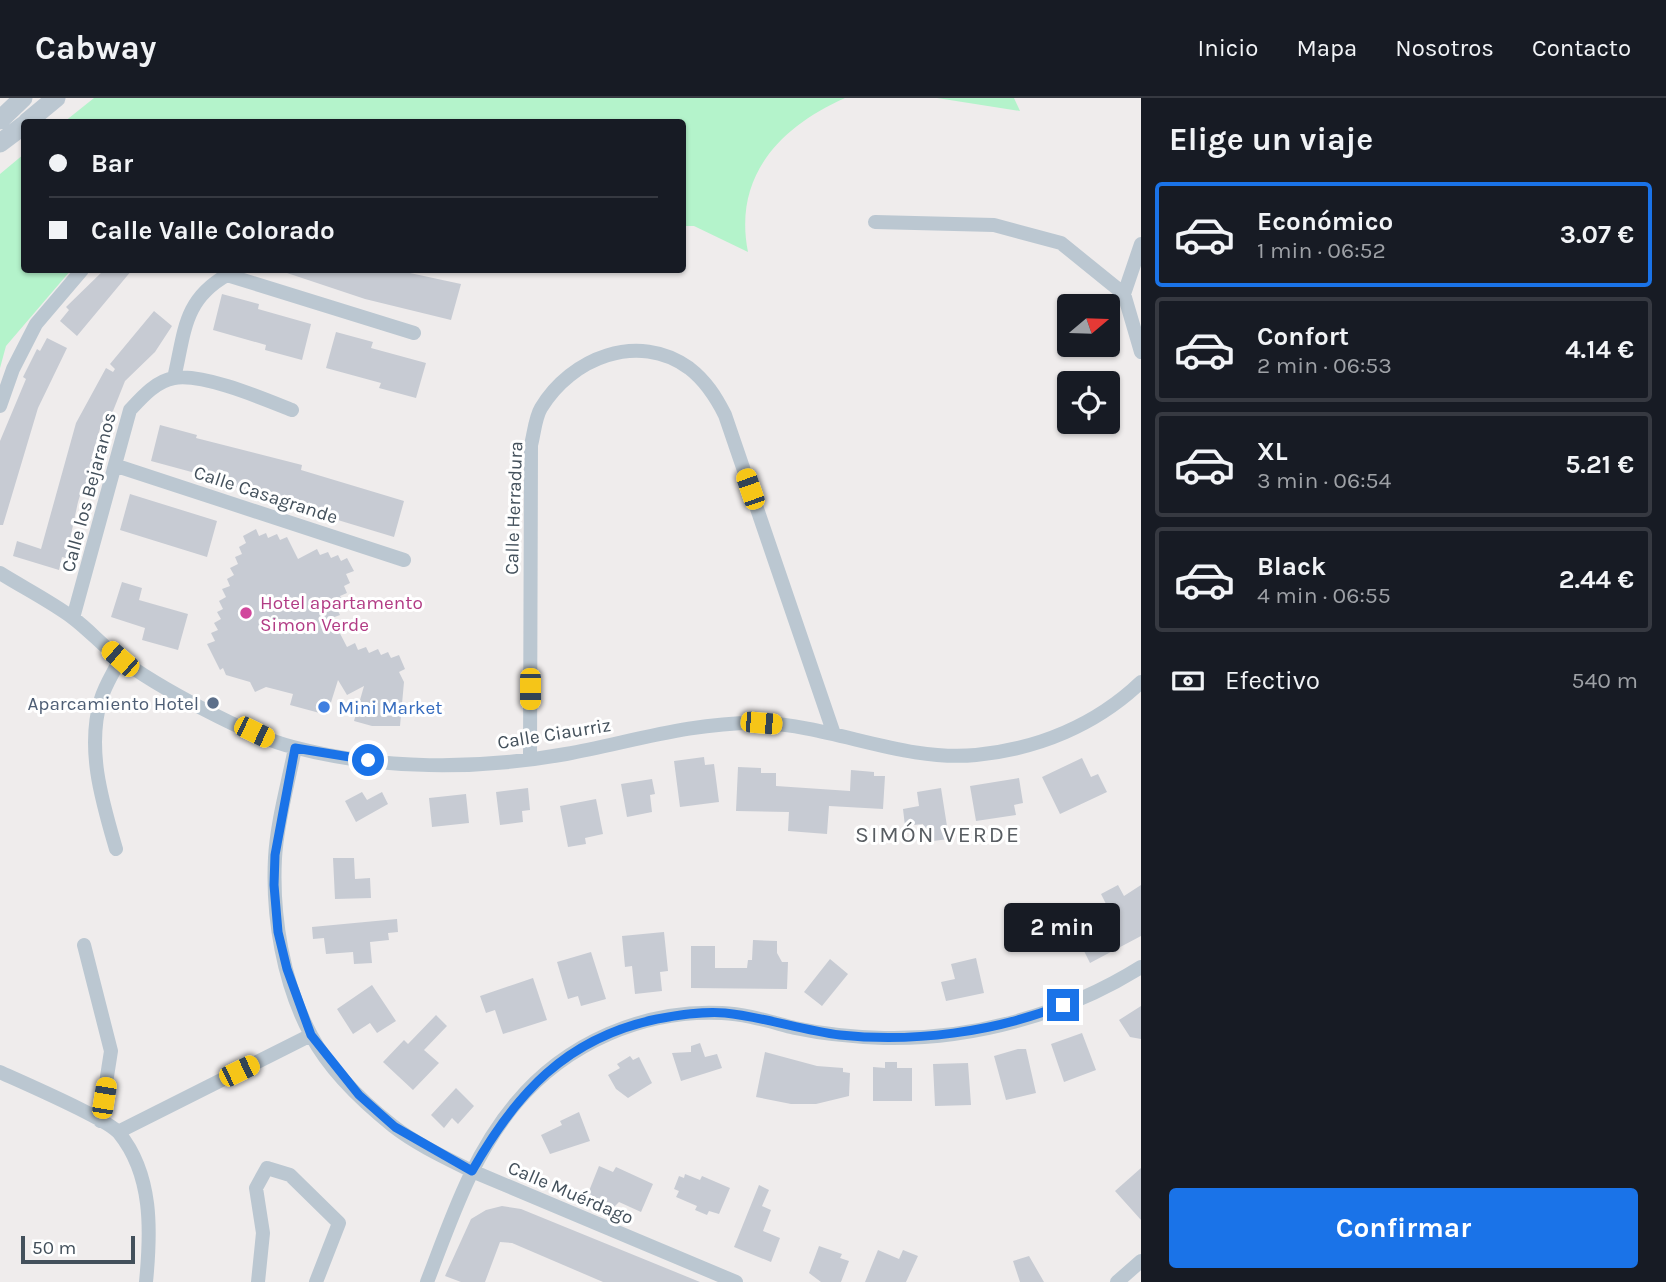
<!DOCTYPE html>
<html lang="es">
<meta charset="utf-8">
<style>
body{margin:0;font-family:Karla,sans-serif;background:#242831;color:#f1f3f6;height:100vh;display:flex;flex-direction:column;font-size:26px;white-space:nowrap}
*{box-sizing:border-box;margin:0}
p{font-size:23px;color:#9ea1a6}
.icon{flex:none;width:38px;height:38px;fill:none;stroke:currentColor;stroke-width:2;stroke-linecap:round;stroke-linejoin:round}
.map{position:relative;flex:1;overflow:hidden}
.sheet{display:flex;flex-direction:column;background:#171b24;width:525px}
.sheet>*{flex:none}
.top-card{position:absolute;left:21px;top:21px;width:665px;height:154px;border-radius:7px;box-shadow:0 2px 5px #0004;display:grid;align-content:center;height:154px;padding:0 28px;background:#171b24}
.needle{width:46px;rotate:71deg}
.buttons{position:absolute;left:1057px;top:196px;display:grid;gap:14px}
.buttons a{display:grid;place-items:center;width:63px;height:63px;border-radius:7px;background:#171b24;box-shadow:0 2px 5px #0004;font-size:35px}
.scale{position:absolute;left:21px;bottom:18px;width:114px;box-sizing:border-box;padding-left:7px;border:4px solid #43505b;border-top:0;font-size:19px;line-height:24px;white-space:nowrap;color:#43505b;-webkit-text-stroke:5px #fff;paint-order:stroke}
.end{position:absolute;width:32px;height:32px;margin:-16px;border:9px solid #1a73e8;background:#fff;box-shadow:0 0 0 4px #fff}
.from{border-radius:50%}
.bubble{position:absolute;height:49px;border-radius:7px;background:#171b24;box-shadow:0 2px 5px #0004;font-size:23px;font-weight:700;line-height:49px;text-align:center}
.car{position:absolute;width:21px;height:42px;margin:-21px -10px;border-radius:9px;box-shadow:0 0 5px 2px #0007;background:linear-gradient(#f5c518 24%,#345 0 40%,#f5c518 0 76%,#345 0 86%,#f5c518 0)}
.top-card b{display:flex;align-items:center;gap:24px;height:66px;font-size:26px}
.top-card b+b{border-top:2px solid #363941}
.top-card i{width:18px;height:18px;background:#f1f3f6}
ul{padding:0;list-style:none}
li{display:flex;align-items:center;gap:21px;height:105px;margin:0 14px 10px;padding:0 14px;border:4px solid #363941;border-radius:7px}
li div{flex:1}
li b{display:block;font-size:26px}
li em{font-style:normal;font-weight:700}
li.active{border-color:#1a73e8}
li>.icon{width:63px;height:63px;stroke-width:1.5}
h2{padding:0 28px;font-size:32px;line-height:84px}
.pay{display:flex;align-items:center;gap:18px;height:77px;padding:0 28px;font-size:26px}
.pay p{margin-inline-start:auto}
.primary-button{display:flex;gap:14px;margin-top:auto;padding:14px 28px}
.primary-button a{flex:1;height:80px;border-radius:7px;background:#1a73e8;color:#fff;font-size:28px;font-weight:700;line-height:80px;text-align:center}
header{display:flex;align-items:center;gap:42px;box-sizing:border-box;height:98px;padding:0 35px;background:#171b24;border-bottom:2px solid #363941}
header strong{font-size:33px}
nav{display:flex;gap:38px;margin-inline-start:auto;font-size:24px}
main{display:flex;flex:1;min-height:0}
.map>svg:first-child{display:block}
</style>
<header>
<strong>Cabway</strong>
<nav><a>Inicio</a><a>Mapa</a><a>Nosotros</a><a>Contacto</a></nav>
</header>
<main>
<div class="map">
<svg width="1141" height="1184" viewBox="0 0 1141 1184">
<rect width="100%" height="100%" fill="#efecec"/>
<!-- green -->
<path fill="#b4f3cb" d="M94,0h751c-65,29 -112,78 -97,154l-54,-26h-11l-1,-104h-618z
M937,0h77l6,13z
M24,56v116h47l-65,76 -6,22v-194z"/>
<!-- building -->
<path fill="#c7cbd3" d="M104,172h28l-55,66 -17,-15 9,-11 -3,-3z
M288,172h108l65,14 -10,36 -86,-21 -78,-26z
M222,196l37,10 -1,5 53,15 -9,36 -37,-10 1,-5 -53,-15z
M154,213l18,15 -17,26 -30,29 -12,30 -8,13 -3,-2 -11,37 4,1 -9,30 -4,-1 -4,13 -12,56 -4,-1 -3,13 -46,-14 4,-15 24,8 35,-126 30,-55 7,4 2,-3 -5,-5z
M336,234l37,10 -2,6 55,15 -10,35 -37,-10 2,-5 -55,-15z
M47,240l20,10 -29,60 -35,117h-3v-84l26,-62 -3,-2 14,-28 3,2z
M160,327l37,10 -1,3 106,27 -1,5 103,31 -10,36 -86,-26 1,-5 -111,-29 1,-3 -48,-13z
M130,396l87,27 -10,36 -87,-27z
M256,431l3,7 7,-3 2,5 9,-4 3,6 7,-3 11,22 19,-10 3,6 8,-3 3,6 7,-3 3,6 6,-3 7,13 -8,3 4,9 -6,3 3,7 -7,3 4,8 -8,3 4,8 -8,3 15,29 8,-4 3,7 8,-3 3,6 9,-4 3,6 7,-3 3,6 8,-3 6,14 -6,3 5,10 -4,44h-28l-18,-5 10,-35 -17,9 -9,-15 -11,35 -37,-10 3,-11 -27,-7 -11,5 -5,-10 -24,-7 -3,-7 -3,2 -13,-26 8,-3 -4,-8 7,-3 -4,-7 7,-4 -4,-7 6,-3 -4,-8 7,-4 -4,-8 8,-3 -3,-7 7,-4 -4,-7 8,-4 -3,-7 7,-3 -3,-7 7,-4 -3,-7z
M122,484l20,6 -3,12 49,14 -10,36 -36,-10 3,-12 -34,-11z
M704,659l1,8 9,-1 5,38 -39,5 -6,-46z
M1082,660l9,19 7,-3 9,18 -47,22 -18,-37z
M738,669l23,1v5h15v13l74,5 1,-21 23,2v4h11l-2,33 -54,-3 -2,28 -39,-3 1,-19 -53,-1z
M1019,680l4,25 -9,2 2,10 -40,6 -6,-35z
M652,681l3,15 -5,1 2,17 -25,5 -6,-33z
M528,690l2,22 -8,1 1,11 -23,3 -4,-33z
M941,690l8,51 -24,3 -2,-18 -18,2 -2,-17 16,-3 -2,-14z
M362,694l5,8 15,-8 6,12 -32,18 -11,-21z
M466,696l3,29 -37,4 -3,-29z
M596,701l7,35 -18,4 1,6 -18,3 -8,-41z
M333,760h21l1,21 15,-1 1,20 -36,1z
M1118,787l6,11 17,-11v51l-51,27 -10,-20 36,-19 -15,-30z
M397,821l1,13 -10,1 1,7 -19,2 2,21 -18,1 -1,-12 -27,2 -2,-16 -11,1 -1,-12z
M664,834l4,39 -8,1 2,19 -27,3 -3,-28 -7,1 -3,-31z
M753,842l24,1v12l5,9h6l-1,27 -96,-1v-42h24v22h32l1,-8h4z
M591,854l15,47 -25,7 -3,-10 -10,3 -11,-37z
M976,860l8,35 -38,8 -5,-19 14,-3 -4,-15z
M830,861l18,15 -26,32 -18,-14z
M533,880l14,42 -44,14 -8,-24 -9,3 -6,-17z
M372,887l24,36 -19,12 -7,-10 -17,11 -16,-25z
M1141,908v33l-11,-2 -11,-17z
M436,917l11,11 -23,24 15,13 -26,27 -30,-28 21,-22 4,4z
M1082,935l14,37 -32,12 -13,-38z
M700,945l5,14 12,-3 5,14 -41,13 -9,-28 19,-1v-6z
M1018,951h8l10,44 -30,7 -12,-44z
M765,954l52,14 26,2v4l7,1 -1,23 -33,8h-25l-35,-7z
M630,958l3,4 6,-3 13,26 -24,15 -12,-9 -8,-14 12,-7 -3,-4z
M885,964h12v6h15v33h-39v-34l12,1z
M968,965l3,42 -36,1 -2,-42z
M456,990l18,18 -16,18 -6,-6 -8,10 -13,-13z
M579,1014l11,29 -40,13 -9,-19 21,-10 -2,-4z
M599,1068l14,6 3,-5 37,17 -12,28 -22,-10 -9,9 -25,-10z
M1141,1070v52l-26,-29z
M685,1076l15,6 2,-4 28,12 -11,26 -10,-3 -2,4 -12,-5 2,-4 -21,-9 3,-6 -5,-2 5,-13 5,2z
M759,1087l10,5 -7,16 9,4 -8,21 17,7 -9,24 -37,-15z
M502,1108l19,3 179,73h-97l-91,-39 -12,-1 -15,40h-24l-16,-6 26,-57 15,-9z
M819,1148l23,8 -2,4 9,3 -8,21h-20l-12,-9z
M878,1152l21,9 4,-9 15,6 -12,26h-41z
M1029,1158l15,26h-24l-7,-21z"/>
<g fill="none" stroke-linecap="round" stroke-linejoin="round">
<!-- minor -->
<path stroke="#bbc7d1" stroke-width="14" d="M875,124l119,3 67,18 63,51
M1141,146l-17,50 17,58
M174,280c11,-46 9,-78 53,-103l187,58
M0,308l13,-37 23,-45 46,-54
M117,368l287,94
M0,475c24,15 50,28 73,45 16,12 30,28 46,40 37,28 129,78 174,89 87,23 185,23 273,7 65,-12 126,-32 193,-31 73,2 144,39 217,32 62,-6 120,-30 165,-73
M73,520l57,-208c12,-13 26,-29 44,-32 30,-5 90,21 118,32
M295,650c-7,36 -18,74 -20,110 -3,58 8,125 36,177 18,34 52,67 82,91 23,18 53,32 79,45l264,111
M530,661l1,-314c3,-11 4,-27 10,-37 30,-50 97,-77 148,-40 17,13 27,29 36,47l109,319
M116,751c-14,-48 -30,-100 -15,-150 4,-14 13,-27 19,-40
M84,847l27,106 -11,70
M0,974c22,10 108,47 119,61 34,42 32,98 27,149
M118,1034l193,-97
M258,1184l5,-49 -7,-45 11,-20 23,7 49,48 -23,59
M427,1184c24,-62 45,-127 89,-179 50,-60 128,-94 206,-90 25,1 49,9 73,15 28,6 60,9 89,10 89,2 182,-24 257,-71
M1117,1184l24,-21"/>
<!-- tertiary -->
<path stroke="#bbc7d1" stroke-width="19" d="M0,22l23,-22
M27,24l29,-24
M0,45l24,-18"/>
</g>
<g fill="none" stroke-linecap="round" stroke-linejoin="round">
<!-- route -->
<path stroke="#1a73e8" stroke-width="9" d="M368,662l-73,-12 -20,107 -1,30 4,47 9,37 24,66 48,60 36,32 77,44c44,-77 93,-133 185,-152 22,-4 46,-8 68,-6 39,4 76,17 115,22 74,8 154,-3 223,-30"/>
</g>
<!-- markers -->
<circle fill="#d1479c" stroke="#fff" stroke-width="2.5" cx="246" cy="515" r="7"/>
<circle fill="#5c6f8a" stroke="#fff" stroke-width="2.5" cx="213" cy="605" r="7"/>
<circle fill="#3f7fe0" stroke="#fff" stroke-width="2.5" cx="324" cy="609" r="7"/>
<g text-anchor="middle" stroke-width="6" stroke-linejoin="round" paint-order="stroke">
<!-- street labels -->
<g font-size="19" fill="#43505b" stroke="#fff">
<text transform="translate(88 394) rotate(-75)" y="7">Calle los Bejaranos</text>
<text transform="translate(266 396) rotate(18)" y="7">Calle Casagrande</text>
<text transform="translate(513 410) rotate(-88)" y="7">Calle Herradura</text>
<text transform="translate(554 635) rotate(-9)" y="7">Calle Ciaurriz</text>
<text transform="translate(571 1094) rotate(23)" y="7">Calle Muérdago</text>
</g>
<!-- hotel labels -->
<g font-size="19" fill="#b23c85" stroke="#fff" text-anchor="start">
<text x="260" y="511">Hotel apartamento<tspan x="260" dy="22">Simon Verde</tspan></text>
</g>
<!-- service labels -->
<g font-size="19" fill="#4e5e75" stroke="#fff" text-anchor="end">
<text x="199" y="612">Aparcamiento Hotel</text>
</g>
<!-- shop labels -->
<g font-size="19" fill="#366cbe" stroke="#fff" text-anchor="start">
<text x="338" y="616">Mini Market</text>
</g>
<!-- quarter labels -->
<g font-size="23" letter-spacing="2" fill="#585d62" stroke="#fff">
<text x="938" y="744">SIMÓN VERDE</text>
</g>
</g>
</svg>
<div class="buttons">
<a><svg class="needle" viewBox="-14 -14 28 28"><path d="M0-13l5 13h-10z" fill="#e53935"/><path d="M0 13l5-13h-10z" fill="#9ea1a6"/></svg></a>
<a><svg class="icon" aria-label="locate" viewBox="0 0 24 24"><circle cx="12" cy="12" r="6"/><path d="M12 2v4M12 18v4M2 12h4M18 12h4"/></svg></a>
</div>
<div class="scale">50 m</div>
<i class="end from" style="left:368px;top:662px"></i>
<i class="end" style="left:1063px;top:907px"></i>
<div class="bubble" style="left:1004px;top:805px;width:116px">2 min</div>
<i class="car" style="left:750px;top:391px;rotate:341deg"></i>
<i class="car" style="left:120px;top:561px;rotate:311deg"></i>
<i class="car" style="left:530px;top:591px;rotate:180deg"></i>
<i class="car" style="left:761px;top:625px;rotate:95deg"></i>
<i class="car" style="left:254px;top:634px;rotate:116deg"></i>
<i class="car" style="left:239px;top:973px;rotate:64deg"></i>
<i class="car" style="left:104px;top:1000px;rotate:9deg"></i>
<div class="top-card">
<b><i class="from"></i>Bar</b>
<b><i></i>Calle Valle Colorado</b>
</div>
</div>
<section class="sheet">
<h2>Elige un viaje</h2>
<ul>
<li class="active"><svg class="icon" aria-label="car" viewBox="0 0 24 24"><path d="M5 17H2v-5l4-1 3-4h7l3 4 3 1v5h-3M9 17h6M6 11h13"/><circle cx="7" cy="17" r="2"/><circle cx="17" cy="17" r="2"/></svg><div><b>Económico</b><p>1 min · 06:52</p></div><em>3.07 €</em></li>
<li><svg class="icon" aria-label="car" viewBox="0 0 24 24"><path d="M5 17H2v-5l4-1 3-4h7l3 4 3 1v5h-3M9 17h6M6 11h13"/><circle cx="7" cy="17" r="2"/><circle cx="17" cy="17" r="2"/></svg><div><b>Confort</b><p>2 min · 06:53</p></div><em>4.14 €</em></li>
<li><svg class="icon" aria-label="car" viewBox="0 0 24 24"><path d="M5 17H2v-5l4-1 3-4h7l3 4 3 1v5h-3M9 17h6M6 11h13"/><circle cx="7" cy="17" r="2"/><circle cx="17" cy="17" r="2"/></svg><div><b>XL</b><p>3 min · 06:54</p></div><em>5.21 €</em></li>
<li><svg class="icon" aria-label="car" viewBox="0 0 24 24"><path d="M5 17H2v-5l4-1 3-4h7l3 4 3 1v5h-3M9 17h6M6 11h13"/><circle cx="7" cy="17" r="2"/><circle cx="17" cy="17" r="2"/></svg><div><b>Black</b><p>4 min · 06:55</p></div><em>2.44 €</em></li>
</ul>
<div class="pay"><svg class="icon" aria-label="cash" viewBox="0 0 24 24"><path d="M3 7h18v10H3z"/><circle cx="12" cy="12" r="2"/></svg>Efectivo<p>540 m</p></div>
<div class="primary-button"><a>Confirmar</a></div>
</section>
</main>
